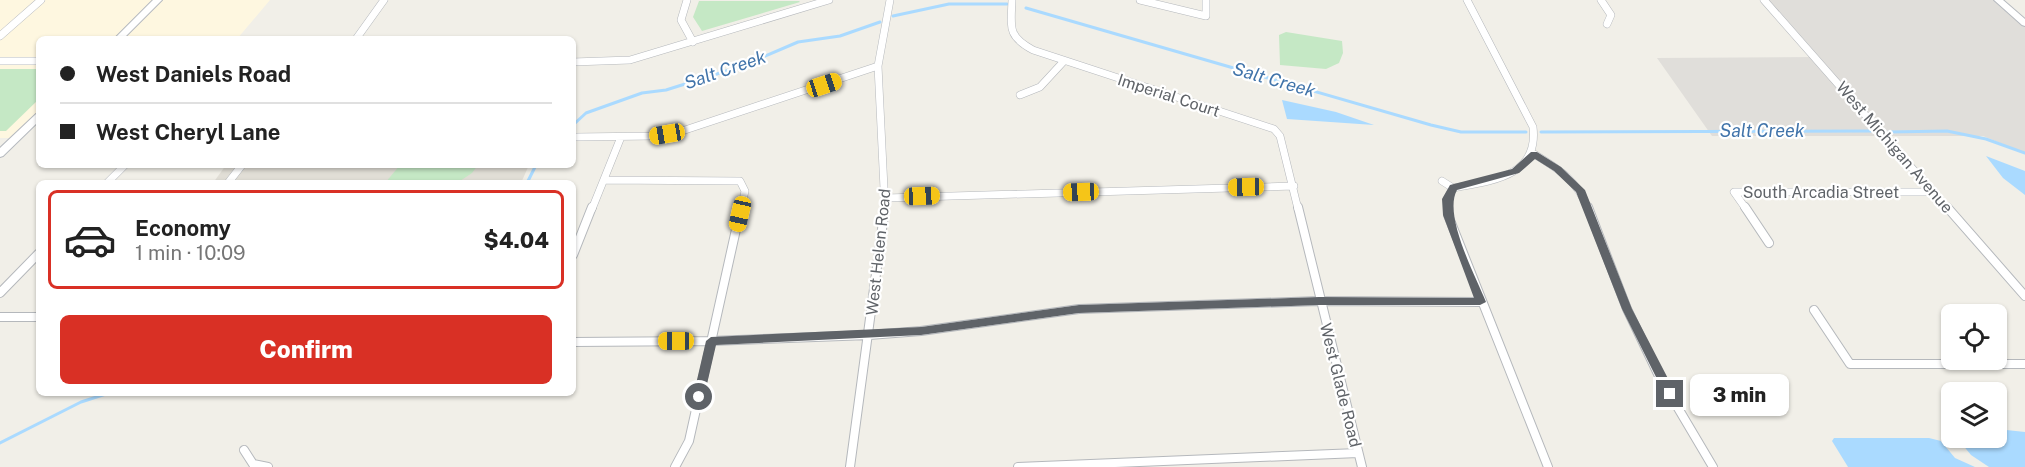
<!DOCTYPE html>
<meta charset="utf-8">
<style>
body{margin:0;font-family:"Public Sans",sans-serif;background:#f6f6f6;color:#222;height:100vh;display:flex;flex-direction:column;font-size:22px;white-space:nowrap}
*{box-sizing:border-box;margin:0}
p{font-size:20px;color:#767676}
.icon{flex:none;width:33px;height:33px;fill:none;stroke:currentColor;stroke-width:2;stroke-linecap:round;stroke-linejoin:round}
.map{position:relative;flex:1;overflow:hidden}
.drawer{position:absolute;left:36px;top:180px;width:540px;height:216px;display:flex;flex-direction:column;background:#fff;border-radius:9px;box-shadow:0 2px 4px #0004}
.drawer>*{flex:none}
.hud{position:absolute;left:36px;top:36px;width:540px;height:132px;border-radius:9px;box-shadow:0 2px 4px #0004;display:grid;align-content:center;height:132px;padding:0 24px;background:#fff}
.controls{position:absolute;left:1941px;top:304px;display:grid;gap:12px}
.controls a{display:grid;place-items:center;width:66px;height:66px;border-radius:9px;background:#fff;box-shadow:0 2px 4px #0004;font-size:30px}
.end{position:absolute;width:27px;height:27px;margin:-14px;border:8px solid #5f6368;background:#fff;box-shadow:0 0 0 3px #fff}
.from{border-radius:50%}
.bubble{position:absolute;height:42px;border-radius:9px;background:#fff;box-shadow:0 2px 4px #0004;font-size:20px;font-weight:800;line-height:42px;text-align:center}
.car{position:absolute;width:18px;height:36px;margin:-18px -9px;border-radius:8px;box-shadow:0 0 4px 2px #0007;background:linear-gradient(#f5c518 24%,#345 0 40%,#f5c518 0 76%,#345 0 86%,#f5c518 0)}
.hud b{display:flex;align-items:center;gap:21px;height:57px;font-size:22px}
.hud b+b{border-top:2px solid #e0e0e0}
.hud i{width:15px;height:15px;background:#222}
ul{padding:10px 0 0;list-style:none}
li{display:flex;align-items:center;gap:18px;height:99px;margin:0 12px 9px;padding:0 12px;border:3px solid #e0e0e0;border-radius:9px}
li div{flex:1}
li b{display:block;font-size:22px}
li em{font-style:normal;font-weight:800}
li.current{border-color:#d93025}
li>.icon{width:54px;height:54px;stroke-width:1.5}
.primary-button{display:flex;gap:12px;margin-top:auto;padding:12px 24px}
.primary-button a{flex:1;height:69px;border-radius:9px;background:#d93025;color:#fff;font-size:24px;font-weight:800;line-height:69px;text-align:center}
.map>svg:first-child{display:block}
</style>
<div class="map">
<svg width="2025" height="467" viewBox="0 0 2025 467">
<rect width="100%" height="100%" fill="#f1efe8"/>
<!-- commercial -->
<path fill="#fef7e0" d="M0,0h270l-33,39h-198v77l-23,22h-16z"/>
<!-- industrial -->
<path fill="#e0deda" d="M1764,0h234l27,23v130l-42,-17h-271l-55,-78 158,-1z"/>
<!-- education -->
<path fill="#e1ded6" d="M226,165h303l-8,18h-308z"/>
<!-- green -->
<path fill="#c5e8c5" d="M699,1h100l1,1 -98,29 -9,-14z
M1286,32l56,9 1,12 -4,10 -13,6 -46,-4 -1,-30z
M0,69h39v30l-33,32h-6z
M400,165h78l-6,8 -15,10h-72z"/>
<!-- water -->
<path fill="#aadaff" d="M1282,100l54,12 38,13 -87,-6z
M1986,156l39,15v24l-22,-17z
M1997,429l28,3v35h-36l-18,-12 -14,-17h39z
M1834,438h95l12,3 14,17 20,9h-127l-16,-26z"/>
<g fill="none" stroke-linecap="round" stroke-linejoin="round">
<!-- stream -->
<path stroke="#aadaff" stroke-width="3" d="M1026,8l405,117 30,7h65
M893,16l56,-12h58
M573,125l13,-12 56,-20 24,-3 76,-24 56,-24 42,-6 40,-14
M1541,132l333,-1
M1889,132l58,-1 39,8 39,14
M527,183l9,-18
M0,443l81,-41 28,-9"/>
<defs>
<path id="street-far1" d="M687,0l-6,20 12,22
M1012,0c-1,27 -5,36 21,50l241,79 6,7 18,73
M1140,0l66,16v-16
M1601,0l10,15 -4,9
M1764,0l184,209
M0,36l41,-36
M356,39l28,-39
M0,61h39
M573,62l57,-2 199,-60
M1020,95l20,-8 24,-26
M576,137l77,-1 29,-5 196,-65
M1534,154c26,16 43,26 54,55
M604,180l136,1 5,10 -4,18
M1442,181l11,7
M107,183l18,-18
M228,183l14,-18
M886,198l408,-12
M592,209l29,-72
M885,209l-7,-143 12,-66
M1448,209l-1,-10 6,-11c38,-7 86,-11 80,-61l-66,-127
M1746,209l-12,-17h200"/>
<path id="street" d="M1298,207l64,260
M1448,207v8l100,252
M1588,207l39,102 32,67 54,91
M1745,207l24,36
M1947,207l78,89
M573,255l19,-48
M0,293l39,-40
M1814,310l36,54h175
M0,317h39
M573,342l138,-1 158,-6 52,-4 158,-22 240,-8 162,1
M244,450l9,14 15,3
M675,467l14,-26 52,-234
M850,467l35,-260
M1018,467l340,-14"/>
<path id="secondary" d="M153,0h9l-39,39h-9z
M1994,0h9l22,19v7l-3,-1z
M39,113v8l-36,35 -3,1v-9l36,-34z"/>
</defs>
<!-- street-far1 casing -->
<use href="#street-far1" stroke="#b5b8bc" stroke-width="8"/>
<!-- street casing -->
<use href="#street" stroke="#b5b8bc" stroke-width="10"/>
<!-- secondary casing -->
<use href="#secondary" stroke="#b6babf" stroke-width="2"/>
<!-- street-far1 -->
<use href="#street-far1" stroke="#fff" stroke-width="7"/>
<!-- street -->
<use href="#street" stroke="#fff" stroke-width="8"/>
<!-- secondary -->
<use href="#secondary" fill="#fff" fill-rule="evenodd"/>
</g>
<!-- route -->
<path fill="#5f6368" d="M1531,152h6l24,15 24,23 47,119 44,85 -2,3h-8l-44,-88 -46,-117 -22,-21 -19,-12 -16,14 -62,17c-14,25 18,85 29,112l-6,3h-161l-240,8 -158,22 -205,10 -12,52 -5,4 -6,-4 13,-56 5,-4 210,-10 158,-22 240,-8 155,1 -31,-83 -1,-16 8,-14 62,-16z"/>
<g text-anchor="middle" stroke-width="4.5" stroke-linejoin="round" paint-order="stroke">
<!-- street labels -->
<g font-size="16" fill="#5f6368" stroke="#fff">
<text transform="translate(1169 95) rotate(18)" y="6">Imperial Court</text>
<text transform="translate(1895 147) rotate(49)" y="6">West Michigan Avenue</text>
<text x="1821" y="198">South Arcadia Street</text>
<text transform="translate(878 252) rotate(-84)" y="6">West Helen Road</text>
<text transform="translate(1341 385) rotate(76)" y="6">West Glade Road</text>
</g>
<!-- water labels -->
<g font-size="18" font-style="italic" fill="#4174aa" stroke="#fff">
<text transform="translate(725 70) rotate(-19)" y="6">Salt Creek</text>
<text transform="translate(1274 80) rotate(16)" y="6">Salt Creek</text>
<text x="1762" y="137">Salt Creek</text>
</g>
</g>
</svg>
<div class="controls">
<a><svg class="icon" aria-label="locate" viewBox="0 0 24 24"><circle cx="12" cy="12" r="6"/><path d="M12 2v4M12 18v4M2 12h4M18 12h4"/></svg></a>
<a><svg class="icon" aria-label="layers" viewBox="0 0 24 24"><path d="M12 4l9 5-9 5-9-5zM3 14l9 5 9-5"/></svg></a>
</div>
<i class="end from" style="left:699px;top:397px"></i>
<i class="end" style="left:1670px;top:394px"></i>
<div class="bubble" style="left:1690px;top:374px;width:99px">3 min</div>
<i class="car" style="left:824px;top:85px;rotate:72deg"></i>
<i class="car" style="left:667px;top:134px;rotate:260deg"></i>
<i class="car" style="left:1246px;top:187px;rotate:269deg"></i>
<i class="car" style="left:1081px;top:192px;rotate:268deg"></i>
<i class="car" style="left:922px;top:196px;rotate:88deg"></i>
<i class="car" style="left:740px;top:214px;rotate:193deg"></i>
<i class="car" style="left:676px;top:341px;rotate:270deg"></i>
<div class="hud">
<b><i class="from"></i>West Daniels Road</b>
<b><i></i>West Cheryl Lane</b>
</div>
<section class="drawer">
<ul>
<li class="current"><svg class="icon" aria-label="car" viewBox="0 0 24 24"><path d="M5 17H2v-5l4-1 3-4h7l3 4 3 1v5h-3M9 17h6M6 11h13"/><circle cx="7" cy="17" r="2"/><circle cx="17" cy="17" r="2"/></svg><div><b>Economy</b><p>1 min · 10:09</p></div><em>$4.04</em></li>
</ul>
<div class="primary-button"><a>Confirm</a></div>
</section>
</div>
